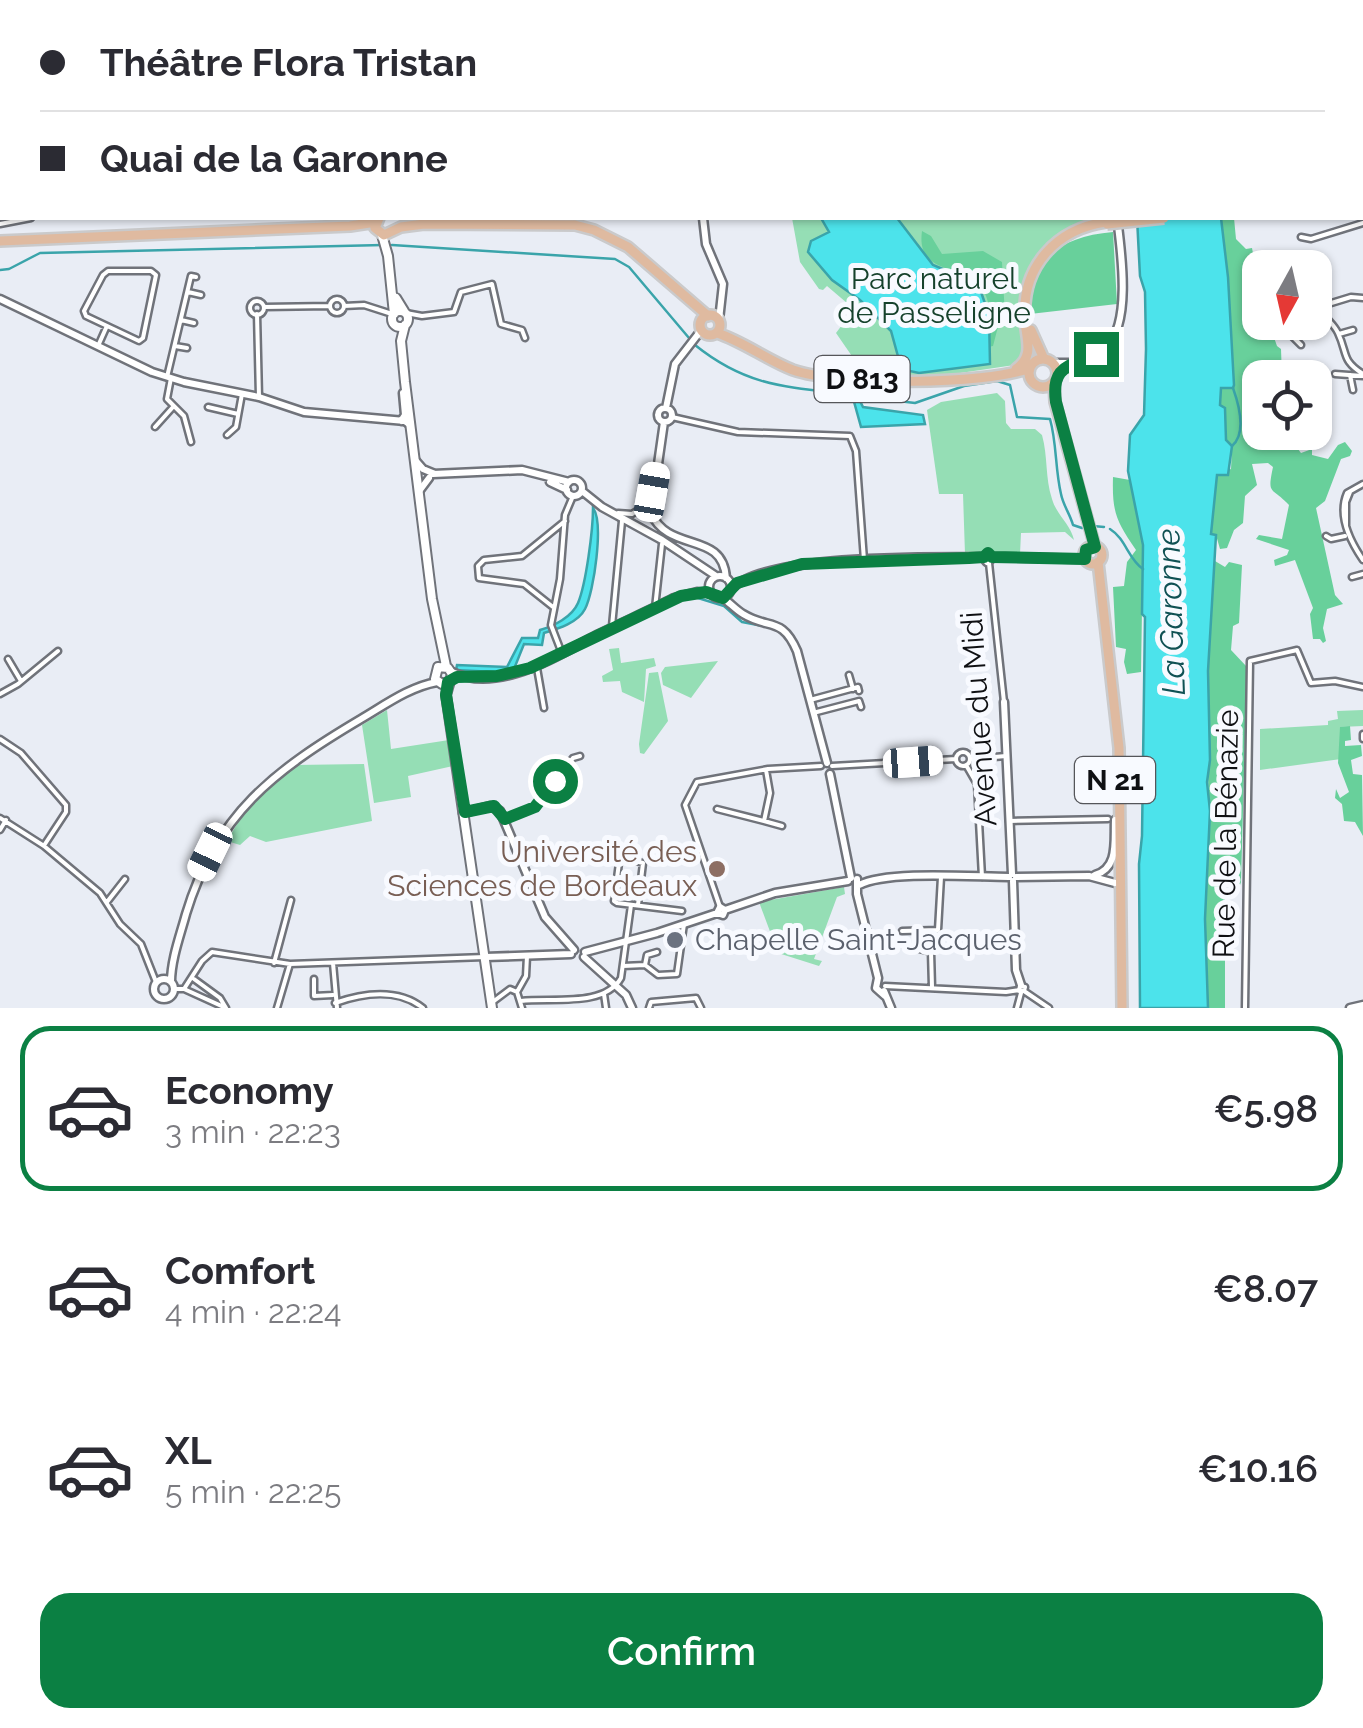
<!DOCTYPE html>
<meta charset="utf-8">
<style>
body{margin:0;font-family:Raleway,sans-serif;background:#f2f2f3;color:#2b2b33;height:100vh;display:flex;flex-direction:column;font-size:38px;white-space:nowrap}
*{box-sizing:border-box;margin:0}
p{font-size:32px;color:#7c7c81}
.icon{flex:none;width:55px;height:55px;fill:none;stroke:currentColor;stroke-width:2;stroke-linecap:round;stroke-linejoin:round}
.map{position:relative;height:1008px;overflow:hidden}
.sheet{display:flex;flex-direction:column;background:#fff;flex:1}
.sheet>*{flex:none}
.hud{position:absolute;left:0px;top:0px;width:1365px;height:220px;box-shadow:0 2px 8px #0004;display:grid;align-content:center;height:220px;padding:0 40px;background:#fff}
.needle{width:65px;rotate:188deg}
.fabs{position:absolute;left:1242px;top:250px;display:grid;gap:20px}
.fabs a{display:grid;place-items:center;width:90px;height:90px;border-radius:20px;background:#fff;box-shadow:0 2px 8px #0004;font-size:50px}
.end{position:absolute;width:45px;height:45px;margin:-22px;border:12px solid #0b8043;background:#fff;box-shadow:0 0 0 5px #fff}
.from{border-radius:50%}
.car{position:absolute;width:30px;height:60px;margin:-30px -15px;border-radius:12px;box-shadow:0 0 8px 2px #0007;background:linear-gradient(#fff 24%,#345 0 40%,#fff 0 76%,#345 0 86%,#fff 0)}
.hud b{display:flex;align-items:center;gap:35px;height:95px;font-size:38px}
.hud b+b{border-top:2px solid #e1e1e2}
.hud i{width:25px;height:25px;background:#2b2b33}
ul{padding:18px 0 0;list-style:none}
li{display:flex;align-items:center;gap:30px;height:165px;margin:0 20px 15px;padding:0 20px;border:5px solid transparent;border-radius:30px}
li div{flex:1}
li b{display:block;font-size:38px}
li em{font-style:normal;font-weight:600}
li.active{border-color:#0b8043}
li>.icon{width:90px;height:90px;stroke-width:1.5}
.cta{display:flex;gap:20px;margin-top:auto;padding:20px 40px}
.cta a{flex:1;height:115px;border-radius:30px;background:#0b8043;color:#fff;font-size:40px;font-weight:600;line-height:115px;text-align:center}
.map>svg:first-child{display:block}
</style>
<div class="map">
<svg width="1363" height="1008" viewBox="0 0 1363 1008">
<rect width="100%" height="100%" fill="#e9edf5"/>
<!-- green -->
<path fill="#95deb5" d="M792,218h321c-45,7 -66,18 -83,61 -4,10 -9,20 -9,30 0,21 7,34 0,55l-95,14 -80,-6 2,-7 8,-3 -20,-29 18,-24 -27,-23 -4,4 -4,-1 -19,-27z
M997,393l8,8 1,22 5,6h24l7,6c6,21 3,43 10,64 4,15 19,26 22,41l-9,-8 -44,1 -1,21h-23l-9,-4 -23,4 -2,-60h-24l-12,-84 14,-8z
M619,648l2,15 33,-5 2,8 -10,3 -2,33 -22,-10 -2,-11 -17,1 -1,-6 11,-6 -4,-21z
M718,661l-27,37 -28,-13 -2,-12 4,-6z
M658,672l10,49 -24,33 -4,-1 -1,-9 10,-71z
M387,710l4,39 58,-9 4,26 -45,10 3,21 -37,6 -12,-78z
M1363,710v16l-23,1 1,32 -81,11v-41l68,-4v-4l10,-2 -1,-8z
M364,764l8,57 -106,21 -16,-6 -10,9 -13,-4 20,-34 48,-42z
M844,887l1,7 -8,3 -23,62 8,2 -3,5 -41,-13 -19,-51z"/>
<!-- forest -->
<path fill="#68d09b" d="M1221,218h13l2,21 10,10 6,-1 3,16 -6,3 4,20 7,2v33l9,1 8,23 4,3 1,28 -22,1v54l40,1 -2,16 3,4 11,-4v6l16,4 10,-14 7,-3 7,9 -2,5 -9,3 -16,42 -9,7 19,87 8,9 -16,5 -4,19 3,13 -3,2 -3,-4h-7l-3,-25 3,-6 -18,-48 -20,6 -1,-6 13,-5 2,-5 -33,-11 3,-4 23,4 7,-34c-18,-19 -22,-9 -16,-38l-5,-4 -16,1 5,21 -12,11 -2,27 -9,7 -7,18 -7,1 -4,-14h-5l6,-61 14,-5 1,-22 -6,-7 -1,-32 -5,-1 1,-19 13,-3z
M922,231l9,5 11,18 41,-3 19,11 3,54 -5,3 -7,27 -5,1c2,-19 6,-46 -9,-62 -20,-21 -63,-11 -57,-54z
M1113,232l4,72 -87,10c3,-56 28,-77 83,-82z
M1113,477l17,3 13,66 -2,126 -14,2 -3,-12 2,-13 -10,-2 -3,-60 11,-1 3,-24 9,-12c-20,-29 -24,-38 -23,-73z
M1215,561l10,6 4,-5 13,3 -3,58 -6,3 -2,24 16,17 -6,215 -2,6 -14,-2v122h-17c-2,-38 -5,-78 -2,-116 2,-28 5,-56 3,-85 -3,-80 -3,-165 6,-246z
M1350,726l1,14 -6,1v5l16,-1 1,11 -11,4 2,14 9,1 1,61 -8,-14 -11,-1 -2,-17 -7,-6 1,-9 4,9 9,-6 -11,-29 2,-36z"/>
<!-- water -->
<path fill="#4ce3eb" stroke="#3aa4aa" stroke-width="2.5" d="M821,218h76l36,47 27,11 20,13 9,26 1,49 -71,9 -14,-3 -6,-10 -8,-29 -31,-31 -28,-20 -24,-28 3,-11 18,-9z
M1137,218h84l7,59 6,108 -1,3h-12l-1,17 5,3 1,32 6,6 -4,29h-11l-6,59 5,1 -8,136 2,89 -3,22 3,29 -5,108 3,89h-68l-1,-144 3,-28 3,-219 -3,-3 1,-69 -15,-74 2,-36 14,-20 2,-66 -1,-57 -5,-16z
M853,398l6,1 4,8 60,8 2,9 -64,3z
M593,508c11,14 1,84 -8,101 -7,14 -28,20 -41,24l-2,12 -18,-1 -10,25 -19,3 -39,-2 1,-5 50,2 15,-29h16l2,-8c14,-4 32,-13 38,-27 8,-19 15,-73 15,-95z"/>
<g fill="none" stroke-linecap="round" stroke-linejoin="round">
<!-- stream -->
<path stroke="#3aa4aa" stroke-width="2.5" d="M392,245l223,14 14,8 60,71
M0,270l9,-1 31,-16 343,-8
M695,345c51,41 90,42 152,49
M853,395l17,2
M873,398l42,5 49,-17 33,-5 13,4 7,32 33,2c7,25 5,50 11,75 2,11 9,20 12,31l9,3
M1232,446c15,-13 7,-41 1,-58
M1093,526l11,1
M1110,529c16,10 18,30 33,40
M698,598l26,8 18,16 21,4"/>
<defs>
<path id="minor" d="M316,2l1,-2
M0,37l2,1
M0,224l31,-6
M1301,237l10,2 52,-16
M108,271h43l5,4 -13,63 -4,3 -53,-25 -2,-5 19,-36z
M188,292l13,3
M330 306a7 7 0 1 1 14 0a7 7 0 1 1-14 0Z
M250 308a7 7 0 1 1 14 0a7 7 0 1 1-14 0Z
M344,306l20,-1 28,9
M1320,306c4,13 13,16 18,27 10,21 3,27 25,41
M264,307l66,-1
M1315,308l36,-11 12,1
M406,313l16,3 32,-4 7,-20 31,-8 9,40 21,6 3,8
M257,314l2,83
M181,320l13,3
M1295,322l-3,14 9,9
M1339,334l14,-4
M98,346l8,-18
M175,346l12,2
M1335,374l28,2
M1350,375l3,15
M167,377l24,-101 5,1
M171,378l-4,21 17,17 7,26
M208,407l30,7
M672,417l66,15 112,4 6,15 8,109
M155,427l18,-20
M227,435l9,-8 6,-33
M1363,484l-16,9c-10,23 3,48 16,67
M618,513l14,1 11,-7 11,-36
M1346,526v-24l4,-10
M1326,536l5,3 14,-3
M989,563l15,139
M1352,577l11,-3
M553,607l-29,-23 -45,-6 -1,-12 6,-6 38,-4 43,-35
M655,608l7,-64
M612,626l10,-105
M561,651l-10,-26 9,-46 5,-64 8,-19
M8,659l13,22
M537,668l7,40
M849,675l4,14
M0,694l18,-10 40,-33
M810,700l48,-13 1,4
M813,713l46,-12 2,6
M1363,734v5
M0,739l21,14 45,52v7l-21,32
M956 759a7 7 0 1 1 14 0a7 7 0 1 1-14 0Z
M971,759l35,-3
M966,765l11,19 5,93
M832,766l124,-7
M717,809l47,12 6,-28 -4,-23
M0,818l44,28 56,47 20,31 21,20 15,38
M505,819l30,-12 38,-49 7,-2
M764,821l18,5
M1009,821l99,-2
M0,830l6,-10
M107,902l18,-23
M638,905l5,-42 -20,-5 -4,5 -5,38 3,2 65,8
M720,907l-35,-102 12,-23 71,-13 53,-3
M902,931l36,-1 3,-53
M917,931l2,18 12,3 1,35
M274,963l17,-63
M333,963l4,45
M645,965l2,-10 10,-3
M623,966l22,-1 13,10 19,-1 7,-50
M194,979l26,19 6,10
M314,979v17l19,-1
M885,986l121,6 13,-2
M1020,986l5,1 -1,4h-5z
M174,989h10l42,19
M184,989l18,-28 10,-9 78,12 195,-7
M1024,991l25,17
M517,992l9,-16 1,-20
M604,994l2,14
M494,1001l16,-12 7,3 5,16
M521,1001c29,-4 83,7 100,-23l10,-73
M335,1003c28,-10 63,-15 88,5
M277,1008l13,-44
M649,1008l2,-6 45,-4 5,10
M1017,1008l4,-15
M1245,1008l5,-347 47,-11 14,33 24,-2 28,6"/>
<path id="tertiary" d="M663,0l1,2
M1088,0l1,2
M703,218l3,26 17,40 -4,36
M0,299l152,73 32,10 75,15 45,15 101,9 4,3
M1054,363h17
M1058,374c14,-13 34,-14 48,-27 26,-23 15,-97 11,-129
M658 415a7 7 0 1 1 14 0a7 7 0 1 1-14 0Z
M666,408l9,-44 24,-31
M401,421l4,-6 -2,-22
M664,422l-13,91c18,41 72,17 75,65
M416,461l7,8 12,5
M433,474l89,-4 47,12
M566 488a8 8 0 1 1 16 0a8 8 0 1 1-16 0Z
M550,482l17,8
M420,490l9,-12
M582,491l20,16 60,33 54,36
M988,553l3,6 -4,3 -4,-5z
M992,557l93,2
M709 587a11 11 0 1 1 22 0a11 11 0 1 1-22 0Z
M731,589c37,-36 199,-31 252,-32
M723,598c7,5 13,12 20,16 26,16 39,2 54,37l30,112
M452,672c47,22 104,-16 145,-37 26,-13 52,-24 77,-37l23,-6 13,1
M1004,702l8,172
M830,774l21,104
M463,813l27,-7 10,5 45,106 29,33
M1095,875c24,-7 19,-34 20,-55
M1016,877l73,-1 26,7
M857,879v15l21,84 -2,10 9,8
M1013,881l3,89 5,15
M859,885c29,-15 115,-8 150,-8
M720,907l5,3 -2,5 -6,-2z
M725,910l50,-17 73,-12
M585,952l72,-19 60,-20
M485,957l86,-3
M584,957l42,38 6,13
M154 989a10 10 0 1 1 20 0a10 10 0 1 1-20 0Z
M171,982c0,-22 9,-46 15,-68 30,-100 89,-144 175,-195 24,-14 48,-32 76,-37
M884,991l7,17
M1350,1008l13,-3"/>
<path id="secondary" d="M265,0l2,2
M382,235l6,21 6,58
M396,298l8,13
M392 319a8 8 0 1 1 16 0a8 8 0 1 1-16 0Z
M405,325l-4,16 4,41 27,217 14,67
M448,682l-6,2 -7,-5 3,-12 10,1 4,6 -6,21 46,313"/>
<path id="primary" d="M1362,173h1
M379,218l-4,10 9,7 17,-8 23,-3 151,1 19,5 34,17 80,69
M0,241l350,-15 26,-4
M700 325a10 10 0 1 1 20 0a10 10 0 1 1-20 0Z
M1031,330l13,29
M717,333c27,9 50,27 76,37 45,16 192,15 237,-2
M1029 373a14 14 0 1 1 28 0a14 14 0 1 1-28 0Z
M1016,369c19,-13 10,-30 9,-49 -4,-53 31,-91 81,-98
M1054,383l1,19 40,145
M1084 555a9 9 0 1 1 18 0a9 9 0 1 1-18 0Z
M1098,562l21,186 3,260"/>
</defs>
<!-- minor casing -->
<use href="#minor" stroke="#70737a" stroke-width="9"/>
<!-- tertiary casing -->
<use href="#tertiary" stroke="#70737a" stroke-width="11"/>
<!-- secondary casing -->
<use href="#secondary" stroke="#70737a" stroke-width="12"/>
<!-- primary casing -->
<use href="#primary" stroke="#cacacb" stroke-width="14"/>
<!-- minor -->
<use href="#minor" stroke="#fff" stroke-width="4"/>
<!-- tertiary -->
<use href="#tertiary" stroke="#fff" stroke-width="6"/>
<!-- secondary -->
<use href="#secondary" stroke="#fff" stroke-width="8"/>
<!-- primary -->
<use href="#primary" stroke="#dfbaa0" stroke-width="9"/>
<defs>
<path id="primary-bridge" d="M1107,224l57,-6"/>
</defs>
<!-- primary-bridge casing -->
<use href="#primary-bridge" stroke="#cacacb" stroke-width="14" stroke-linecap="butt"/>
<!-- primary-bridge -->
<use href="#primary-bridge" stroke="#dfbaa0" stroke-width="9"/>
</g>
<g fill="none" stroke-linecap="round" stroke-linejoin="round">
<!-- route -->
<path stroke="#0b8043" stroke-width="12" d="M555,781l-20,26 -30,12 -11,-13 -29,6 -19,-117 2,-13 9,-5 40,-1 33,-8 151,-72 25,-4 17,6 14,-15 65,-19 167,-6 15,-1 4,-4 4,4 93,2 1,-9 9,-3 -39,-145c-5,-36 12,-35 40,-48"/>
</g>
<!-- markers -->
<circle fill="#8d6e63" stroke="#f8faff" stroke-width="4" cx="717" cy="869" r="10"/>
<circle fill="#6b7280" stroke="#f8faff" stroke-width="4" cx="675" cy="940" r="10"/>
<g text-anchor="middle" stroke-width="10" stroke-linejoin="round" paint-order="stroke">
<!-- shield labels -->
<g fill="#f8faff" stroke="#55565a" stroke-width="2.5">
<rect x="814.5" y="356" width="95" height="46" rx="8"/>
<rect x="1075" y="757" width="80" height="46" rx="8"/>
</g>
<g font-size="28" font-weight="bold" fill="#0f1013">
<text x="862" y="389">D 813</text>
<text x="1115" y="790">N 21</text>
</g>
<!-- park labels -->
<g font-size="30" fill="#16422c" stroke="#f8faff">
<text x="934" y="289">Parc naturel<tspan x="934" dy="34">de Passeligne</tspan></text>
</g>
<!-- street labels -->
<g font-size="30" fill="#0f1013" stroke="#f8faff">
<text transform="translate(979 719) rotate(-94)" y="10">Avenue du Midi</text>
<text transform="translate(1226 834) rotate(-89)" y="10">Rue de la Bénazie</text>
</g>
<!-- education labels -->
<g font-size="30" fill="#785e54" stroke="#f8faff" text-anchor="end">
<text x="697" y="862">Université des<tspan x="697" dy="34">Sciences de Bordeaux</tspan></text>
</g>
<!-- worship labels -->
<g font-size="30" fill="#5b616d" stroke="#f8faff" text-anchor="start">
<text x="695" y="950">Chapelle Saint-Jacques</text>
</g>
<!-- water labels -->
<g font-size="32" font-style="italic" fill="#105154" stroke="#f8faff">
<text transform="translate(1171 612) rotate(-92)" y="11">La Garonne</text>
</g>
</g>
</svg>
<div class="fabs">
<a><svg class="needle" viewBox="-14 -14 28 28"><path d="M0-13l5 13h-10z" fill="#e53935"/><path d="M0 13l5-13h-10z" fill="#7c7c81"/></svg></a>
<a><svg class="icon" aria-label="locate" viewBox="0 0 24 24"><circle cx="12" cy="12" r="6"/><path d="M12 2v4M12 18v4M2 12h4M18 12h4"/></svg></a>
</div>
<i class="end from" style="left:555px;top:781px"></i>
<i class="end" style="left:1096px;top:354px"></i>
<i class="car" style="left:652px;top:492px;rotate:10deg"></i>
<i class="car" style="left:913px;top:762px;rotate:86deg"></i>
<i class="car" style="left:210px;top:852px;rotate:206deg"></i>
<div class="hud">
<b><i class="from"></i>Théâtre Flora Tristan</b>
<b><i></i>Quai de la Garonne</b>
</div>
</div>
<section class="sheet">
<ul>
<li class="active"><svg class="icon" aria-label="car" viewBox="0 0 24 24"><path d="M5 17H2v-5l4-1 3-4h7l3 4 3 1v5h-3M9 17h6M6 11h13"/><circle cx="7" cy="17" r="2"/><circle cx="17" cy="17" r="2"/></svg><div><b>Economy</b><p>3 min · 22:23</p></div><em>€5.98</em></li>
<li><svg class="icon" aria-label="car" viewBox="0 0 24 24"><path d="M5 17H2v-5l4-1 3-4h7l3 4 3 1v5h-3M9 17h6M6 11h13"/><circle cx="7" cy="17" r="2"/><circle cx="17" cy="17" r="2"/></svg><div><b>Comfort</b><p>4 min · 22:24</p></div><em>€8.07</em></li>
<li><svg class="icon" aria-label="car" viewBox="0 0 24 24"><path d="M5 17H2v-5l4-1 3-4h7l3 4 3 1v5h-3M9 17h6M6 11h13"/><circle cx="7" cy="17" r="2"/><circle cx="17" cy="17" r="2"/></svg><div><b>XL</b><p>5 min · 22:25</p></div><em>€10.16</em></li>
</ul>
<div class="cta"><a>Confirm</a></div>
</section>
